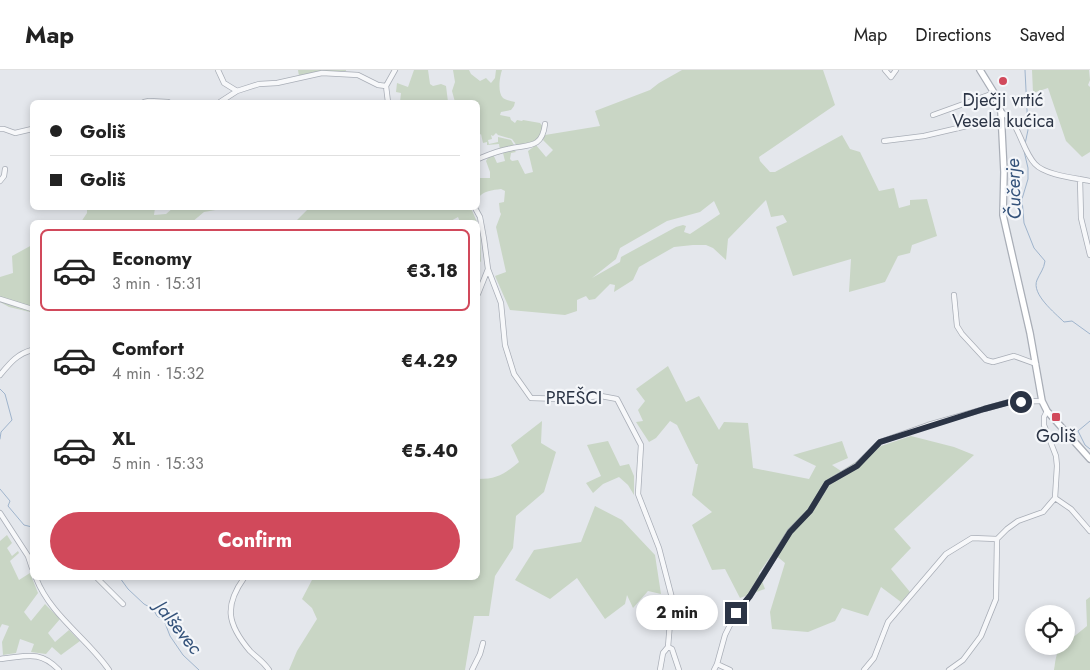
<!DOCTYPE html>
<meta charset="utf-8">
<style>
body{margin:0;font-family:Jost,sans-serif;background:#f6f6f6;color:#222;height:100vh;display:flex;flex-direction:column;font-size:19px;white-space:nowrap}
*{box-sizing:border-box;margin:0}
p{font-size:16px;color:#767676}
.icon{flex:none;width:28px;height:28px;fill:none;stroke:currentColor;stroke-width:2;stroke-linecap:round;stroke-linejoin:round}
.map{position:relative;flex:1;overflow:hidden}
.drawer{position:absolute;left:30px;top:150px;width:450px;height:360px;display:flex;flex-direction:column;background:#fff;border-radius:8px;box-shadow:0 2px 8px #0003}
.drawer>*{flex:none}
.banner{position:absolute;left:30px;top:30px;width:450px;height:110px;border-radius:8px;box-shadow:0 2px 8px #0003;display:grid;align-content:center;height:110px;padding:0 20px;background:#fff}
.buttons{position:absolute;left:1025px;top:535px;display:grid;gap:10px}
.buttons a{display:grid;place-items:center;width:50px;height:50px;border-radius:50%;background:#fff;box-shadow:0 2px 8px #0003;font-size:25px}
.end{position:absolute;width:22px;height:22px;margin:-11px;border:6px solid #2b3445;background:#fff;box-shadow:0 0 0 2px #fff}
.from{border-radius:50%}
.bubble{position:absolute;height:35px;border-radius:18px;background:#fff;box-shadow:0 2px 8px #0003;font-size:16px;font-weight:700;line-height:35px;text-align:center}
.banner b{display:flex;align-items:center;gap:18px;height:48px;font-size:19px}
.banner b+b{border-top:1px solid #e0e0e0}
.banner i{width:12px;height:12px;background:#222}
ul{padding:9px 0 0;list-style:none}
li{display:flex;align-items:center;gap:15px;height:82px;margin:0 10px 8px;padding:0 10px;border:2px solid transparent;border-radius:8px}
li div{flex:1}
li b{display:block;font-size:19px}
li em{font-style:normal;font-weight:700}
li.current{border-color:#d1495b}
li>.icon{width:45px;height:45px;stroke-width:1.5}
.primary-button{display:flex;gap:10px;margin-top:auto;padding:10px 20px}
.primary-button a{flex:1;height:58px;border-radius:30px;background:#d1495b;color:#fff;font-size:20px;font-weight:700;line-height:58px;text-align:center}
header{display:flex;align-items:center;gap:30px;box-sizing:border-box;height:70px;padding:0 25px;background:#fff;border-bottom:1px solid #e0e0e0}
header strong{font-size:24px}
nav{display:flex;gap:28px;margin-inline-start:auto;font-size:18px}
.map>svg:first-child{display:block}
</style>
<header>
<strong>Map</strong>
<nav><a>Map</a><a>Directions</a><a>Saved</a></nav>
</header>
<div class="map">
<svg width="1090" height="600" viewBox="0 0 1090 600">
<rect width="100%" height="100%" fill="#e4e7ec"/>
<!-- green -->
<path fill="#c9d6c5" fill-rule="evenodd" d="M298,0h48v1l-35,2 -12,3z
M414,0h14l2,14 3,2 8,-2 5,2 2,16h-48l1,-9 -5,-1 1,-9 11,4z
M453,0h16l2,4 9,7 6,-3 5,5 4,-5 1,-8h6c-2,6 -5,22 1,28 2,2 8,3 12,4l-1,4 -3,4 -10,2 -1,3 10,2 1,3 4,3 2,-3 5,1 1,-1 17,3 4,5 -7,13 -20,5 -5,-7 -14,-4 -2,-2 -3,3 -2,-1 1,4 -4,1 1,4 9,-2v-5l13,3 3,5 -14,5 -1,-6 -12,1v-3l-4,1 -2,-9 -3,2v-34h-23l-3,-11 3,-9z
M682,0h141l12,35 -76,52 1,4 10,11h5l67,-37 8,14 10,3 19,39 15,-3 5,20 11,-3v-5l17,-1 10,37 -25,9 -2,8 -12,3 -13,26 -36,10 2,-33 -58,17 -17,-49 11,-5 -4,-7 -12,2 -5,-17 -38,39 -2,21 -13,-12 -7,-3h-13l-19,2 -35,20 -6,13 -19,12 1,-7 -5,-1 -15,15 -6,1 -3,-4 -9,4v11l-12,4 -55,-5 -15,-34 11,-4 -10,-45 5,-13 -1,-2 -1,-9 5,-1 1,-11 -4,-2c-8,1 -18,2 -23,9v-20h12v-6l-4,-11 3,-5 4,-2 4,9 8,-2 -2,-8 -6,2v-2l17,-3 2,2 -5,1 -1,6 2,2 6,-1 7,14 8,-2 -5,-21 8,-6 10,12 7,-7 -10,-10 2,-5 55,-9 -5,-15 55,-21 9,-7zM714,131l6,13 -30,20 -6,-2 2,-6 -3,-1 -7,2 -55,30 -1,5 -28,16 24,-19 4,-11 47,-27 33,-9z
M1032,0h57l1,10 -2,5 2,2v65l-8,5 -16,-16 -18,-53 -15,5z
M87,138h68l-1,7 12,-1 7,-6h54l-23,4 -12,10h-111l6,-9z
M309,138h26l3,1 5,-1h128l9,21 1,33 -3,-2v-38h-18l-2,-5 -9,5h-154z
M32,175v67h-2l-21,-5 -9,-5v-25l13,-4 -1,-17z
M668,296l18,36 13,-6 20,34 5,-8 24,1 5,45 56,11 7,-13 -23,-11 49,-14 6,17 -16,7 9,6 40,-25 30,-10 43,11 20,8 -80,74 17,19 -20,21 19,23 -9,10 -20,-15 -13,29 -26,-8 -7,13 -27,11 -36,-3 -2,-17 15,-49 -12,-10 -14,20 6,16 -25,9 -15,-29 -13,1 -20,-45 20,-13 -20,-17 6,-31h-2l-19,-39 -7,-4 -14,17 -7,4 -13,-20 7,-1 -5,-11 7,-9 -9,-12z
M542,351l-1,22 15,9 -12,40 -28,24 -3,32 -18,28 -6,40h-15l-9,54h-176l8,-19 20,-32 -5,-11 -10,-9 11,-21h165v-99c20,0 26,-5 41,-17l-8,-17z
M608,371l12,25 9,-2 5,12v19l-6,-10 -9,-8 -16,7 -10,9 -7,-10 15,-7 -14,-31z
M595,436l27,14 33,35 6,39 -13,-3 -15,17 -6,-13 -2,9 -20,15 -28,-41 -27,21 -35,-19 19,-30 47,-8z
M7,465l5,8 -5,5 5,8 6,-5 1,2 -9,8 9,19 11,-7 8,20 -14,19 7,9 14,-17 15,15 -12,14 7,9 14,-12 11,11 -19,14 -9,-8 -6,7 -15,-2 3,-8 -14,-5 -4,14 -13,2 -1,-13 7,-16 -7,-2 -2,4v-87z
M1090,527v73h-36c2,-9 1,-22 12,-24v-3l21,-17 -1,-26z"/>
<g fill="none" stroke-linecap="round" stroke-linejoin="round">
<!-- stream -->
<path stroke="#9fb4cc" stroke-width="1" d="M1025,0l3,60 -3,14
M1024,81l4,17v11l-6,20 2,24 10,25 11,13c-1,8 -5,12 -8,19 -6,14 18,33 27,42l8,-1 18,13
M0,319l5,5 7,26 -11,12 -1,7
M1090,351l-12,10 7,14 5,4
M0,419l10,12 -2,5 16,19 8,2
M120,508l8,11 16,15 9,5 4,7 5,3 3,4 5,13 13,19 16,15"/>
<defs>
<path id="street" d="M218,0l6,13 13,8 22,-7 18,-1 45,-10 36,2 20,10 8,1
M885,0l6,7 5,-7
M144,32l5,-1 19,1
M220,32l17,-11
M388,32l-2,-16 9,-16
M1001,42c19,10 20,37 34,52 10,11 40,14 55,17
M933,45l61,-22
M0,59h4l11,4 17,-4
M884,71l40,-5 77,-18
M478,89c10,-4 19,-8 30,-10 19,-5 34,1 37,-25
M1080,109l1,39 9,37
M0,111l4,-5 1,-7
M475,138l5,9 4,22 4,30 13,34 4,42 9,29 17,24 32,1 38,-3 16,3 24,46 -3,49 21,54 13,50 -4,49 -5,6 -3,17
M478,224l10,-25
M954,225l3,31 5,8 24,26 7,2 21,-6 22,8
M0,229l32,10
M0,305c10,-12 17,-21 32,-25
M1055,428l16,11 19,22
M0,443l28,43 4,12
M36,508c15,38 50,59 73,92
M97,508l26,26
M244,508c-20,28 -17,46 6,73 7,7 13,10 19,19
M668,577l4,2 7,21
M0,589c25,-2 39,-10 59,11
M717,594l8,-29 10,-20 15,-19 40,-65 20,-20 17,-28 30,-18 23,-23 48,-17 81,-23 33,-1
M472,600l8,-16 3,-11
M714,600l3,-6 13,6
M864,600l10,-12 14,-36 58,-68 26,-16 25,1 10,-10 11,-8 25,-9 12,-14 2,-32 -1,-10 -12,-31v-8l3,-6
M949,600l14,-10 18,-24 15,-37 1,-60"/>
<path id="secondary" d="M980,0l13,21 8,21 3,60 -1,43 27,118 12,68 5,10 43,48"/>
</defs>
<!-- street casing -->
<use href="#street" stroke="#a9aeb7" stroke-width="6"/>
<!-- secondary casing -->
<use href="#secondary" stroke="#a9aeb7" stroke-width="8"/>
<!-- street -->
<use href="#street" stroke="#f7f8fa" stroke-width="4.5"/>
<!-- secondary -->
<use href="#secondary" stroke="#fff" stroke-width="5.5"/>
</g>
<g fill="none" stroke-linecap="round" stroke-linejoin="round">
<!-- route -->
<path stroke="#2b3445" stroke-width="6" d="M736,543l14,-17 40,-64 20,-21 17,-28 30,-17 23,-24 104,-33 26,-7h11"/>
</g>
<!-- markers -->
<g fill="#d1495b" stroke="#f4f6f9" stroke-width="2">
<circle cx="1003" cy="11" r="5"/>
<rect x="1051" y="342" width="10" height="10" rx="2.5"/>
</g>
<g text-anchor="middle" stroke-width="4.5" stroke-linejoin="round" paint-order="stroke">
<!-- poi labels -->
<g font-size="18" fill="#2b3445" stroke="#f4f6f9">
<text x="1003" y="36">Dječji vrtić<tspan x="1003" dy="21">Vesela kućica</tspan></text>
<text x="1056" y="372">Goliš</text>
</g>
<!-- street labels -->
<g font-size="18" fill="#2b3445" stroke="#f4f6f9">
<text x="574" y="334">PREŠCI</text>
</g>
<!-- water labels -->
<g font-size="19" font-style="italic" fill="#34527a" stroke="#f4f6f9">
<text transform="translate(1013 119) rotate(-92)" y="7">Čučerje</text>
<text transform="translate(179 557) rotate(51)" y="7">Jalševec</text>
</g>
</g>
</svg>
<div class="buttons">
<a><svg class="icon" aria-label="locate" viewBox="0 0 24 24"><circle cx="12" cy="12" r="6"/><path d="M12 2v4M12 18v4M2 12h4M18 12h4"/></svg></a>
</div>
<i class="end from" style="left:1021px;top:332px"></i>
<i class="end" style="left:736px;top:543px"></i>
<div class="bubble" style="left:636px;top:525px;width:82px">2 min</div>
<div class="banner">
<b><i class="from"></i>Goliš</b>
<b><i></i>Goliš</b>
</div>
<section class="drawer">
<ul>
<li class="current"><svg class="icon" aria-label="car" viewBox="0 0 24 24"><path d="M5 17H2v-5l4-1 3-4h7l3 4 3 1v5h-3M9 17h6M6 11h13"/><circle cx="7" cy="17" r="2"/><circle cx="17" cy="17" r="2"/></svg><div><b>Economy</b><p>3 min · 15:31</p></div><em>€3.18</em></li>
<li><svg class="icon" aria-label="car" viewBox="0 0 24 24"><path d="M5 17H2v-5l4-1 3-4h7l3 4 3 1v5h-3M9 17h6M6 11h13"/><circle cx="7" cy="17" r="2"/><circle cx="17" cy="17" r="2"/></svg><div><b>Comfort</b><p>4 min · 15:32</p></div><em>€4.29</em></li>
<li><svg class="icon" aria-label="car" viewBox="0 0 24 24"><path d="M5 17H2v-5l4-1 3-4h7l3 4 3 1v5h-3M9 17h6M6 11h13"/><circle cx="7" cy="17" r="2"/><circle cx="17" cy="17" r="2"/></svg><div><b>XL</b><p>5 min · 15:33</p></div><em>€5.40</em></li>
</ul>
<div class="primary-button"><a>Confirm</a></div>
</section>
</div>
